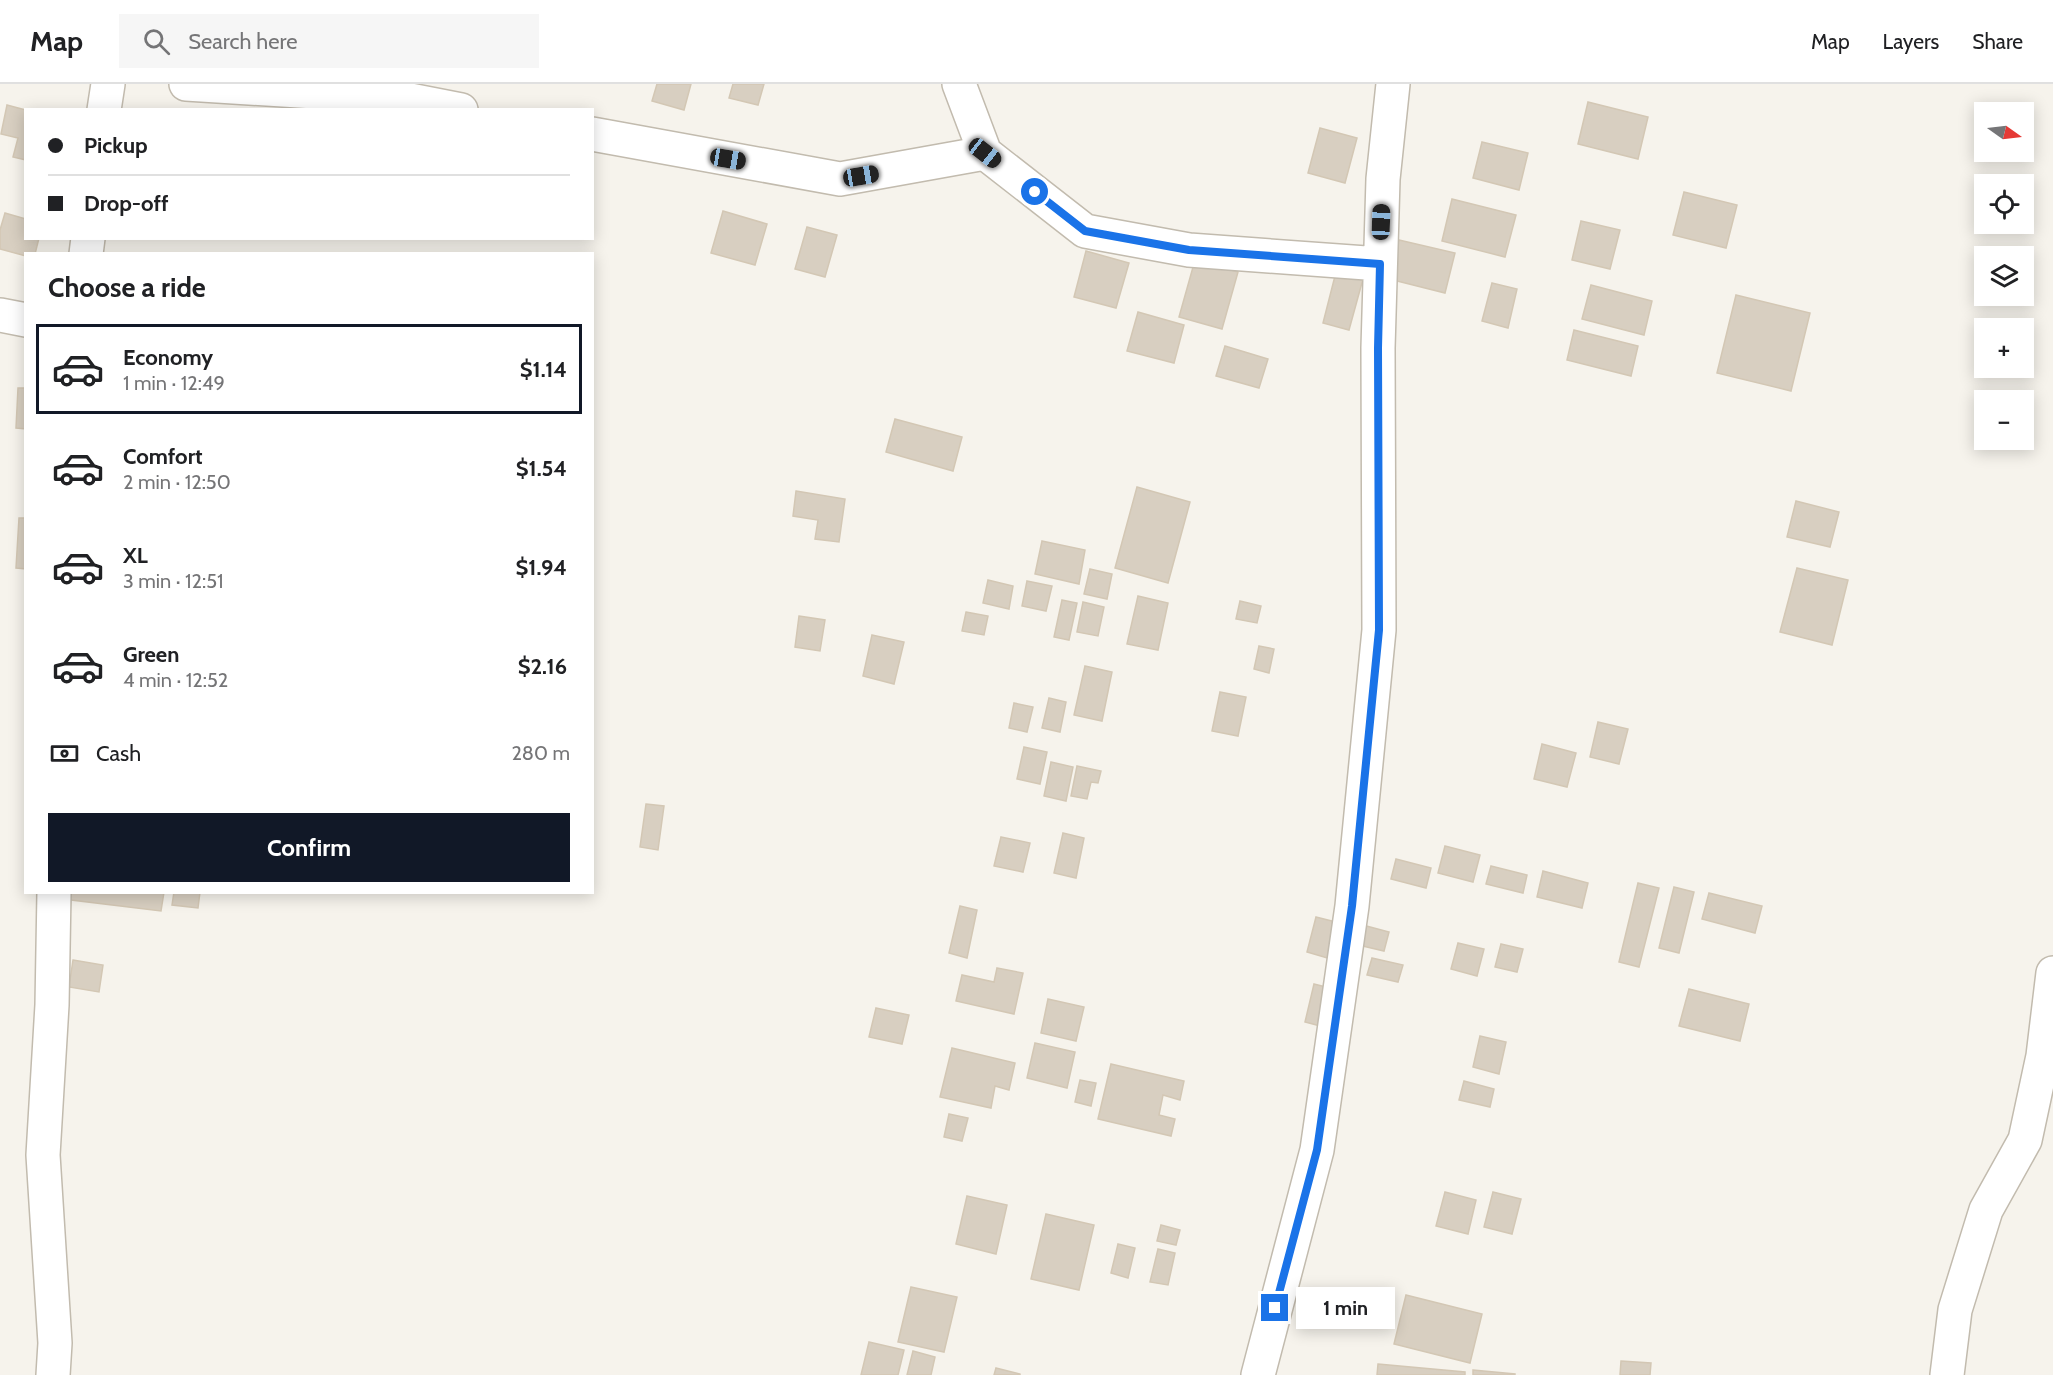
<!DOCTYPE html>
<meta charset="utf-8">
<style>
body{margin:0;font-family:Cabin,sans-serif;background:#f6f6f6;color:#202124;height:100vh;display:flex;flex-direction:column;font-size:22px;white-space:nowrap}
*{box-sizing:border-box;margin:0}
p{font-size:20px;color:#757577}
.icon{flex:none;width:33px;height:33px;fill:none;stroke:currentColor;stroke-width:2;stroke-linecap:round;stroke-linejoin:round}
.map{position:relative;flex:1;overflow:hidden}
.side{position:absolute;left:24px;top:168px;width:570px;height:642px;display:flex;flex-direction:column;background:#fff;border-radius:0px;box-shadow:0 3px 15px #0003}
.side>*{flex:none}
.hud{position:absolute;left:24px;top:24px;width:570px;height:132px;border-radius:0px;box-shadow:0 3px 15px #0003;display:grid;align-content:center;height:132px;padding:0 24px;background:#fff}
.needle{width:39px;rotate:104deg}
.controls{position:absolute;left:1974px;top:18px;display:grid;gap:12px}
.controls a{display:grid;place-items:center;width:60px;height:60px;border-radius:0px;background:#fff;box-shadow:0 3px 15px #0003;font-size:30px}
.end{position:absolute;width:27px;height:27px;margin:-14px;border:8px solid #1a73e8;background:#fff;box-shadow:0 0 0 3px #fff}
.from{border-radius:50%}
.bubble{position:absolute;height:42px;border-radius:0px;background:#fff;box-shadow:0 3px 15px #0003;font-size:20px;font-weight:800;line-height:42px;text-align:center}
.car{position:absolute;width:18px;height:36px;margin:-18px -9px;border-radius:8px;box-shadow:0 0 4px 2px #0007;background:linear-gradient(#222 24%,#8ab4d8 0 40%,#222 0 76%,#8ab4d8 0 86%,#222 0)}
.hud b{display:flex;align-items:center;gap:21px;height:57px;font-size:22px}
.hud b+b{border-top:2px solid #e0e0e0}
.hud i{width:15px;height:15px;background:#202124}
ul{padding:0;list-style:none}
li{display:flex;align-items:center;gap:18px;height:90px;margin:0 12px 9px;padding:0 12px;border:3px solid transparent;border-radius:0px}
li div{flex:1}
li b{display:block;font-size:22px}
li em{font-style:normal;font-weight:800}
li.active{border-color:#111827}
li>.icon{width:54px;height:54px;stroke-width:1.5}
h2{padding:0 24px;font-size:27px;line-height:72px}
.pay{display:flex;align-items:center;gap:15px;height:66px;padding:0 24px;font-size:22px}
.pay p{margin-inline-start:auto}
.button{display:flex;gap:12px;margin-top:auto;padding:12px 24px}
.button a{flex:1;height:69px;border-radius:0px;background:#111827;color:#fff;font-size:24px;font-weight:800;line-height:69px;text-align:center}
header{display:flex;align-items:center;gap:36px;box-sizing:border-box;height:84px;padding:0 30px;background:#fff;border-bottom:2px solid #e0e0e0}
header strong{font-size:28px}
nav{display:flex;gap:33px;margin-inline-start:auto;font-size:21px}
.search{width:420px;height:54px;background:#f6f6f6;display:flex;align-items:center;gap:15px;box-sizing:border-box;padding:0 21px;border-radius:0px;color:#757577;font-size:22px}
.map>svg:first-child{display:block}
</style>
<header>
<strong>Map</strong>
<div class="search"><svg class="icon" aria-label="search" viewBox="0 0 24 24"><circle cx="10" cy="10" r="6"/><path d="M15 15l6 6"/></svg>Search here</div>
<nav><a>Map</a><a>Layers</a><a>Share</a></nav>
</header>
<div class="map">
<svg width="2053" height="1291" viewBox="0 0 2053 1291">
<rect width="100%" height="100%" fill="#f6f3ec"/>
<!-- building -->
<path fill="#d8cfc1" stroke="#d3c7b4" stroke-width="1.5" d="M657,0h34l-7,26 -32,-9z
M733,0h31l-6,21 -29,-7z
M1588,18l60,15 -10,42 -60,-15z
M7,21l19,5v50l-13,-3 5,-19 -17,-4z
M1320,44l37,10 -12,45 -37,-10z
M1482,58l46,11 -9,37 -46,-12z
M1684,108l53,13 -11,43 -53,-13z
M1452,115l64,16 -11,42 -63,-16z
M723,127l44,13 -12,41 -44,-12z
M5,129l21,6v19h13l-4,16h-9v2l-26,-7v-19z
M1581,137l39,9 -10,39 -38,-9z
M807,143l30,8 -12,42 -30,-8z
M1399,156l56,13 -10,40 -56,-14z
M1086,167l43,12 -13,45 -42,-11z
M1195,176l43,12 -16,57 -43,-12z
M1336,188l27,7 -14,51 -26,-7z
M1492,199l25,6 -9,39 -26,-7z
M1591,201l61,16 -8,34 -62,-16z
M1736,211l74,18 -19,78 -74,-18z
M1138,228l46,13 -10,38 -47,-12z
M1574,246l64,16 -7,30 -64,-16z
M1225,262l43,13 -9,29 -43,-12z
M18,304h8v41l-10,-1z
M895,335l67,18 -9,34 -67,-19z
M1137,403l53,15 -22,81 -53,-15z
M796,407l49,8 -6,43 -24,-3 3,-19 -25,-4z
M1796,417l43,11 -9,35 -43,-10z
M19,434h7v51l-10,-1z
M1042,457l43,9 -6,34 -44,-10z
M1797,484l51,12 -16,65 -52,-13z
M1090,485l22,5 -5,25 -23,-5z
M988,496l25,6 -4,23 -26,-6z
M1027,497l25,5 -6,25 -24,-5z
M1138,512l30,7 -10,47 -31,-6z
M1062,516l15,3 -8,37 -15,-3z
M1240,517l21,5 -4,17 -21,-4z
M1083,518l21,5 -6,29 -21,-4z
M966,528l22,4 -4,19 -22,-4z
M799,532l26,4 -5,31 -25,-4z
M872,551l32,7 -10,42 -31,-8z
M1259,562l15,3 -5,24 -15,-4z
M1085,582l27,6 -10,49 -28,-6z
M1220,608l26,5 -8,39 -26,-5z
M1049,614l17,4 -6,30 -18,-4z
M1014,619l19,4 -6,25 -18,-4z
M1598,638l30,7 -9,35 -29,-7z
M1542,660l34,9 -9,34 -33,-8z
M1024,663l23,5 -7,32 -23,-5z
M1051,678l22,5 -7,34 -22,-5z
M1077,682l24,5 -3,12 -7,-1 -4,17 -16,-3z
M646,720l18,2 -6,44 -18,-3z
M1063,749l21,5 -8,40 -22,-5z
M1001,753l29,6 -7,29 -29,-6z
M1445,762l35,9 -7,27 -35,-9z
M1396,775l35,9 -5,20 -35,-9z
M1491,782l36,9 -4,18 -37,-9z
M1543,787l45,12 -6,25 -45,-11z
M1638,799l21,5 -20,79 -20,-5z
M1674,803l20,5 -15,61 -20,-5z
M63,808h101l-3,19 -98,-12z
M174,808h26l-2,16 -26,-3z
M1709,809l53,13 -7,27 -53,-14z
M960,822l17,4 -10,48 -18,-5z
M1316,833l24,6 -9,36 -24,-7z
M1359,840l30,8 -5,19 -30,-7z
M1458,859l26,6 -7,27 -26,-7z
M1501,860l22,5 -6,23 -22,-5z
M1372,874l31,7 -5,17 -31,-7z
M73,876l30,5 -4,27 -30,-5z
M997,884l26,5 -9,41 -58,-13 6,-26 32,7z
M1314,900l24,6 -10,38 -23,-6z
M1689,905l60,15 -9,37 -61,-15z
M1048,915l36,8 -8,34 -35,-8z
M876,924l33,7 -7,29 -33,-7z
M1480,952l26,6 -7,32 -26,-7z
M1035,959l40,9 -8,36 -40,-10z
M952,964l63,15 -6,27 -14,-4 -4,22 -51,-11z
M1111,980l73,17 -4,19 -17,-5 -4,20 16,4 -4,17 -73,-17z
M1080,996l16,3 -5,23 -16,-4z
M1464,997l30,8 -4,18 -31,-7z
M949,1030l19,4 -6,23 -18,-4z
M1445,1108l31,8 -8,34 -32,-8z
M1493,1108l28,7 -9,35 -28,-7z
M967,1112l40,9 -11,49 -40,-10z
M1046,1130l48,11 -15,65 -48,-11z
M1161,1141l19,5 -4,15 -19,-4z
M1118,1160l17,4 -7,30 -17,-5z
M1158,1165l17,4 -7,32 -18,-3z
M911,1203l46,10 -13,55 -46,-10z
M1406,1211l76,19 -12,49 -76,-19z
M869,1258l35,8 -6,25h-37z
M913,1267l22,6 -4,18h-24z
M1621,1277l30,2 -1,12h-30z
M1378,1280l87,8v3h-88z
M996,1284l24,6v1h-26z
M1473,1286l42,4v1h-42z"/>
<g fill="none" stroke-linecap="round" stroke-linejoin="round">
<defs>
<path id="minor" d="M186,0l209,13 66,13
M959,0l26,69 100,78 104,19 191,14
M104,26l4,-26
M592,50l248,45 145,-26
M86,170l2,-16
M0,231l26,5
M53,1291l2,-32 -12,-188 9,-150 2,-113
M1258,1291l59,-225 35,-244 27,-276 -1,-282 5,-169 10,-95
M1947,1291l8,-65 31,-100 39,-70 18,-84 10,-83"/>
</defs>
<!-- minor casing -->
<use href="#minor" stroke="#c2bbae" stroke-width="36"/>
<!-- minor -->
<use href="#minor" stroke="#fff" stroke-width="33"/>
</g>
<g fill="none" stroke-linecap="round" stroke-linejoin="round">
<!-- route -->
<path stroke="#1a73e8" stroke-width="8" d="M1035,108l50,39 104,19 191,14 -2,84 1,282 -27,276 -35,244 -42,158"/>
</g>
</svg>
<div class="controls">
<a><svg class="needle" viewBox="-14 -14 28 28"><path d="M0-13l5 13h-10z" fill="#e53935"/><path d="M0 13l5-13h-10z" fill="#757577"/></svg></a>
<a><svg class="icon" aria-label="locate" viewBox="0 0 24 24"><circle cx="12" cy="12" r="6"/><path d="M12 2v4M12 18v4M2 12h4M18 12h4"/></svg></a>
<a><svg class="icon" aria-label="layers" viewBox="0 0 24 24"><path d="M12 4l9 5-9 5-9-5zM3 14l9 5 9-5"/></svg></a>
<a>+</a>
<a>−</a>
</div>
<i class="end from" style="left:1035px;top:108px"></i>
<i class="end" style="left:1275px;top:1224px"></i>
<div class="bubble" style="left:1296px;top:1203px;width:99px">1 min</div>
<i class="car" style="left:985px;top:69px;rotate:128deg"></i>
<i class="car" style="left:728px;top:75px;rotate:100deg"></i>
<i class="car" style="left:861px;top:92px;rotate:80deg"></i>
<i class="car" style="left:1381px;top:138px;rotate:2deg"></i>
<div class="hud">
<b><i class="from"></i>Pickup</b>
<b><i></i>Drop-off</b>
</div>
<section class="side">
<h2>Choose a ride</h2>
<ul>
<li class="active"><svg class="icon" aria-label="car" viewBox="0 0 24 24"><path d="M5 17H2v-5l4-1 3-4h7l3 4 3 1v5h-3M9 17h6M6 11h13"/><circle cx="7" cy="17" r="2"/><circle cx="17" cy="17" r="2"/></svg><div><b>Economy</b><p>1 min · 12:49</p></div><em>$1.14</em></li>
<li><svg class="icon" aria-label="car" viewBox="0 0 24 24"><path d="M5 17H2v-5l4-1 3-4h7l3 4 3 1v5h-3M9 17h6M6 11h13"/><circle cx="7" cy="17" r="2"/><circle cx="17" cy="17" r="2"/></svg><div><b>Comfort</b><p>2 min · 12:50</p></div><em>$1.54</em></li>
<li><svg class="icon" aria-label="car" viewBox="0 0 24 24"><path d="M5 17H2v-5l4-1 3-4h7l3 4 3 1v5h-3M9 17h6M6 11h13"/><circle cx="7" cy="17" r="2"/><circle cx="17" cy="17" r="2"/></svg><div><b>XL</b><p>3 min · 12:51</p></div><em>$1.94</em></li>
<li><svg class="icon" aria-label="car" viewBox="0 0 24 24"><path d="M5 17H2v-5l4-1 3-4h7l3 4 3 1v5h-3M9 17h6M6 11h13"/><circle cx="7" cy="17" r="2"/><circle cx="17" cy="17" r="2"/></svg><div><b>Green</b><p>4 min · 12:52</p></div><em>$2.16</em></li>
</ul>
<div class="pay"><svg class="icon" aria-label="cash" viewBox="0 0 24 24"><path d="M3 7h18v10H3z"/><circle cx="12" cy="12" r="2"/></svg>Cash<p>280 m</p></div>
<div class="button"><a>Confirm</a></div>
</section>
</div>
